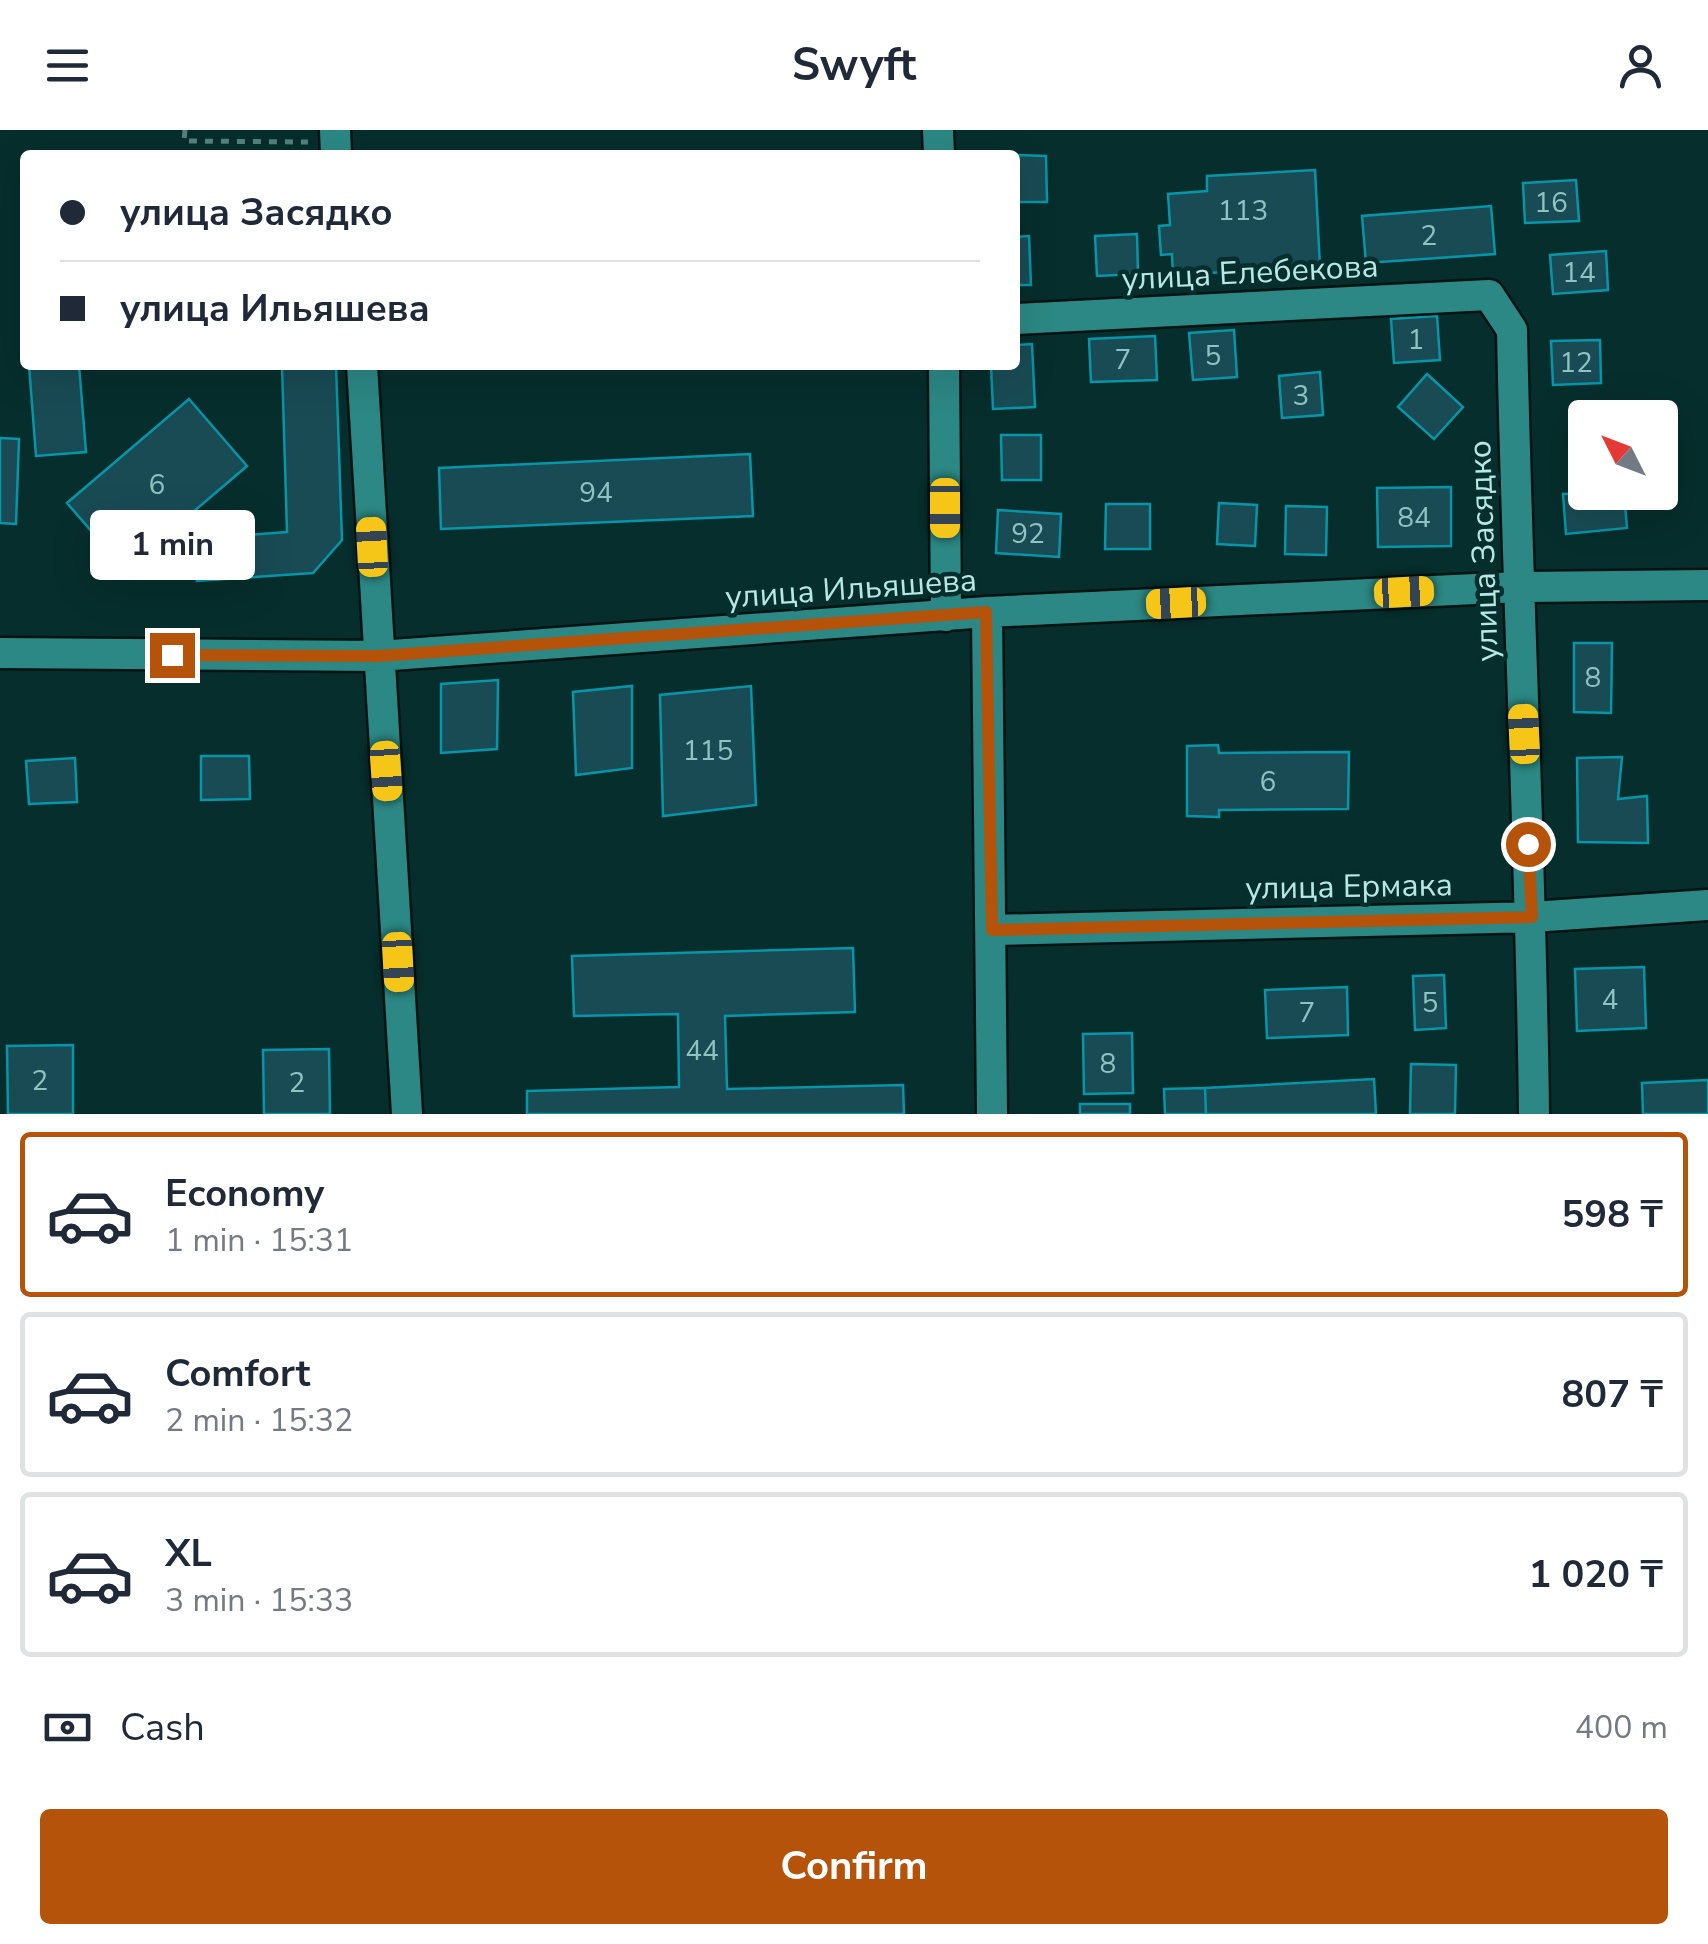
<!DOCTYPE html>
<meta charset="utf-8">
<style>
body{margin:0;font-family:"Nunito Sans",sans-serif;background:#f6f6f7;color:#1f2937;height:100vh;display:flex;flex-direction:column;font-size:38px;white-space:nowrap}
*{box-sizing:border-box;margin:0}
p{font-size:32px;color:#747a83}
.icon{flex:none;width:55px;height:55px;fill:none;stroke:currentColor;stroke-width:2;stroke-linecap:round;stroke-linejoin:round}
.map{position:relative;height:984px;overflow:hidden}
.drawer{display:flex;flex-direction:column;background:#fff;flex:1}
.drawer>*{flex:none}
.top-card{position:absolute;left:20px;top:20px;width:1000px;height:220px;border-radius:10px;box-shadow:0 10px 40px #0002;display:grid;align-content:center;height:220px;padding:0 40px;background:#fff}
.needle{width:65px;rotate:312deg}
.controls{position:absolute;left:1568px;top:270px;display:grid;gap:20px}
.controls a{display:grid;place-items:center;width:110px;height:110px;border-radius:10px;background:#fff;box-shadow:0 10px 40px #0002;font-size:50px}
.end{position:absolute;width:45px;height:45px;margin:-22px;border:12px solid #b45309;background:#fff;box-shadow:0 0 0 5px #fff}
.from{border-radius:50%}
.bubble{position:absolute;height:70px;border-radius:10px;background:#fff;box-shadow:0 10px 40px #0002;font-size:32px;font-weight:700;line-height:70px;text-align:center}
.car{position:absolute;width:30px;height:60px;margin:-30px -15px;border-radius:12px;box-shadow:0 0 8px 2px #0007;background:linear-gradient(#f5c518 24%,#345 0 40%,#f5c518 0 76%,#345 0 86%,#f5c518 0)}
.top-card b{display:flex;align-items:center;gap:35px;height:95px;font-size:38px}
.top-card b+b{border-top:2px solid #e0e1e3}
.top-card i{width:25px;height:25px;background:#1f2937}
ul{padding:18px 0 0;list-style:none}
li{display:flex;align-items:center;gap:30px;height:165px;margin:0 20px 15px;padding:0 20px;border:5px solid #e0e1e3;border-radius:10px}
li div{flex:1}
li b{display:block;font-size:38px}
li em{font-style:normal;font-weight:700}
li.selected{border-color:#b45309}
li>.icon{width:90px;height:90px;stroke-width:1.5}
.pay{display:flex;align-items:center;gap:25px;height:110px;padding:0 40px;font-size:38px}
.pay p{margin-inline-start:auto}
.action{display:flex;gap:20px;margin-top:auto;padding:20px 40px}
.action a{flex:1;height:115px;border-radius:10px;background:#b45309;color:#fff;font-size:40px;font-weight:700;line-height:115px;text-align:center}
header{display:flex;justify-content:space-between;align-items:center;height:130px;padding:0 40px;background:#fff;font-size:45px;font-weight:700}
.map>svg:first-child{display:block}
</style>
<header><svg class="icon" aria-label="menu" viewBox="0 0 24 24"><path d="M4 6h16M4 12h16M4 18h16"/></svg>Swyft<svg class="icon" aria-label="person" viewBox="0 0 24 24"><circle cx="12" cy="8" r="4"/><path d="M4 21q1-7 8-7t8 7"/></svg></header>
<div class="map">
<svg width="1708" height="984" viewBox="0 0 1708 984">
<rect width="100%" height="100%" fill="#062e2c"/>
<!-- building -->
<path fill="#194b54" stroke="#0795a9" stroke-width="2.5" d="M1015,25l31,1 1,46h-32z
M1315,40l5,97 -147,8 -1,-21 -11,1 -2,-29 11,-1 -2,-31 39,-3v-15z
M1576,50l3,41 -54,2 -2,-40z
M1491,76l4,48 -129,9 -4,-47z
M1137,104l1,40 -41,2 -2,-40z
M1029,106l2,49h-16v-48z
M1606,121l2,39 -55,4 -3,-39z
M1437,186l3,44 -46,3 -3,-44z
M1234,200l3,47 -44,3 -4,-47z
M1155,206l2,44 -66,2 -2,-43z
M1600,210l1,43 -48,2 -2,-44z
M1032,214l3,63 -42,2 -2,-44h24v-20z
M29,235h50l7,87 -50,4z
M282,235h54l6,175 -29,33 -116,8 1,-42 89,-7z
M1320,242l3,43 -41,3 -3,-42z
M1427,244l36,33 -29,32 -36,-32z
M189,269l58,67 -122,104 -58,-67z
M1001,305h40v45h-39z
M0,308l19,1 -3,85 -16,-1z
M750,324l3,62 -312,13 -2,-61z
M1451,357v59l-73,1 -1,-59z
M1624,362l3,36 -61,6 -3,-40z
M1219,373l38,2 -2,41 -38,-2z
M1106,374h44v45h-45z
M1286,376l41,1 -1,48 -41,-1z
M998,380l63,4 -2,43 -63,-4z
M1574,513h38l-1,70 -37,-1z
M498,550l-1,69 -56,4v-69z
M632,556v82l-56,7 -3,-83z
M751,556l5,119 -93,11 -3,-121z
M1218,615l1,8 130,-1 -1,57 -129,1v7l-32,-1v-70z
M201,626h48l1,43 -49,1z
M1622,627l-4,42 29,-3 1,47 -70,-1 -1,-84z
M75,628l2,44 -48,2 -3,-43z
M853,818l2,64 -130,4 2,73 176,-4 1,29h-377v-23l152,-4 -1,-73 -104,2 -2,-60z
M1644,837l2,61 -69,3 -2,-62z
M1444,845l2,53 -31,2 -2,-54z
M1347,857l1,48 -81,3 -2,-48z
M1132,903l1,60 -49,1 -1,-60z
M73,915v69h-65l-1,-68z
M329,919l1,65h-66l-1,-64z
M1411,934l45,1 -1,49h-45z
M1374,949l2,35h-170l-1,-26z
M1708,950v34h-65l-1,-31z
M1205,958l1,26h-41l-1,-25z
M1080,974h50v10h-50z"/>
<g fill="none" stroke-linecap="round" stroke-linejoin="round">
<defs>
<path id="street" d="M335,0l1,25
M938,0l1,25
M1015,189l474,-24 23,35c5,261 19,522 22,784
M362,235l45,749
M944,235l2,251
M987,482l5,502
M0,523l378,3 609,-44 530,-25 191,-2
M992,800l540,-13 176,-12"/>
</defs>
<!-- street casing -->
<use href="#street" stroke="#051312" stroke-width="35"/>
<!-- path -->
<path stroke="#53807d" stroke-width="5" stroke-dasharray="8 8" stroke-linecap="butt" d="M185,0l-1,11 124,1"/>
<!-- street -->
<use href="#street" stroke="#2c8884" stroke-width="30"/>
</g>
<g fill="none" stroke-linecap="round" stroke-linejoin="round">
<!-- route -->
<path stroke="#b45309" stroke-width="12" d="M172,525l206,1 608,-44 6,318 540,-13 -4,-73"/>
</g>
<g text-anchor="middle" stroke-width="9" stroke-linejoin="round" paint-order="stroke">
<!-- number labels -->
<g font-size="28" fill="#8fc2c2">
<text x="1551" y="82">16</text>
<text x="1243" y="90">113</text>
<text x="1429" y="115">2</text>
<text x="1579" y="152">14</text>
<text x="1416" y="219">1</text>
<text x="1213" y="235">5</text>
<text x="1123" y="239">7</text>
<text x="1576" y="242">12</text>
<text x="1301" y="275">3</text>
<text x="157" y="364">6</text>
<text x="596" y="372">94</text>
<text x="1414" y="397">84</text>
<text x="1028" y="413">92</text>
<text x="1593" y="557">8</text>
<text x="708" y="630">115</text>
<text x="1268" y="661">6</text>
<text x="1610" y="879">4</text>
<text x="1430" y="882">5</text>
<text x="1307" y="892">7</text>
<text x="702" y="930">44</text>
<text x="1108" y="943">8</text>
<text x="40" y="960">2</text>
<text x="297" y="962">2</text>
</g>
<!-- street labels -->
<g font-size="32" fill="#b6e9e6" stroke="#062e2c">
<text transform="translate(1250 142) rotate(-3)" y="11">улица Елебекова</text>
<text transform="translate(1483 421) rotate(-92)" y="11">улица Засядко</text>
<text transform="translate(851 458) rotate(-4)" y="11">улица Ильяшева</text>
<text transform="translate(1349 756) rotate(-1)" y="11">улица Ермака</text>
</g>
</g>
</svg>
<div class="controls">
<a><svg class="needle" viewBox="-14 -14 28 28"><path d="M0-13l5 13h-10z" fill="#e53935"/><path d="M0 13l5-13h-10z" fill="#747a83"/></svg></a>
</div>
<i class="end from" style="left:1528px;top:714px"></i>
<i class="end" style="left:172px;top:525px"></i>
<div class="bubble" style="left:90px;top:380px;width:165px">1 min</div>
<i class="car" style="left:945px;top:378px;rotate:180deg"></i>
<i class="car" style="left:372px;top:417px;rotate:357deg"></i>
<i class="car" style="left:1404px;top:462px;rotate:87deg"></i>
<i class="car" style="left:1176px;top:473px;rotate:267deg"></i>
<i class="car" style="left:1524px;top:604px;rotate:357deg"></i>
<i class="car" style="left:386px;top:641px;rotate:176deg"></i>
<i class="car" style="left:398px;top:832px;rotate:177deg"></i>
<div class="top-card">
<b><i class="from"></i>улица Засядко</b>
<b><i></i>улица Ильяшева</b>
</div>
</div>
<section class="drawer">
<ul>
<li class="selected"><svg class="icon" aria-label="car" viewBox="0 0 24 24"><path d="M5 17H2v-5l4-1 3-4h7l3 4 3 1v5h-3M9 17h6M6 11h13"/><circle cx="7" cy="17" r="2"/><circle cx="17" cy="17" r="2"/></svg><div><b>Economy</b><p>1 min · 15:31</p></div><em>598 ₸</em></li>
<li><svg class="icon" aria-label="car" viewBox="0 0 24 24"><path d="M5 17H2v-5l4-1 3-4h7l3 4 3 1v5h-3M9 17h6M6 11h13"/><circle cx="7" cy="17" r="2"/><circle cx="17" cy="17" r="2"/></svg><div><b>Comfort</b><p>2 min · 15:32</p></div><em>807 ₸</em></li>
<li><svg class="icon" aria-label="car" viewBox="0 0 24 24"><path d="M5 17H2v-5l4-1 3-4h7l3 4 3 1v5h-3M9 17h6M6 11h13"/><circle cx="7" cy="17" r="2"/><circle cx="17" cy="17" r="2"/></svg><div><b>XL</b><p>3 min · 15:33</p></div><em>1 020 ₸</em></li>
</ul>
<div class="pay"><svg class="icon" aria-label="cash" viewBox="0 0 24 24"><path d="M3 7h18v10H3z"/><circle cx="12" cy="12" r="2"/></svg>Cash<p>400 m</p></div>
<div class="action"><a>Confirm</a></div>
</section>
